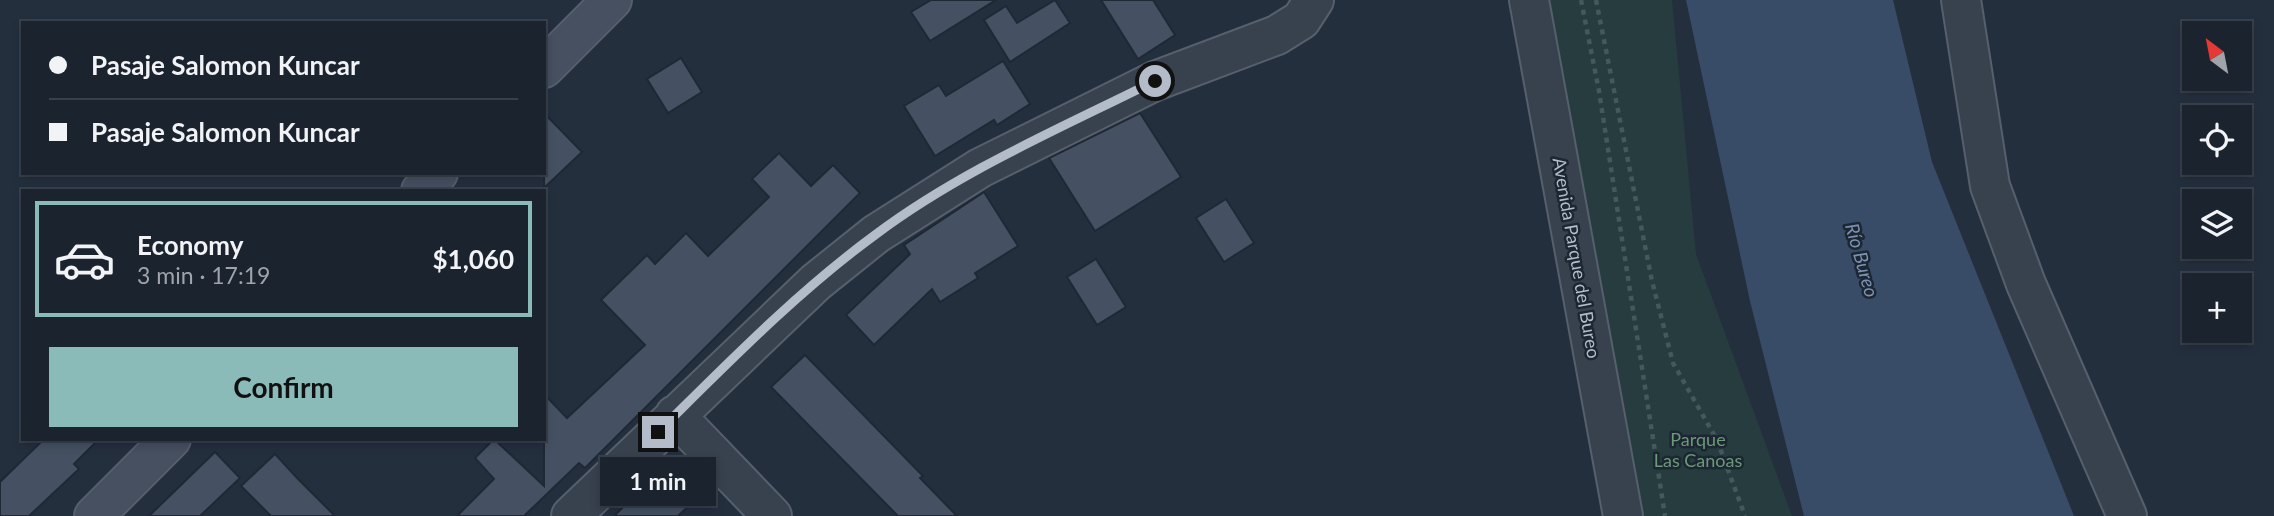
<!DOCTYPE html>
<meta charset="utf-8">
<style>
body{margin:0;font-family:Lato,sans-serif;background:#242b36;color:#f1f3f6;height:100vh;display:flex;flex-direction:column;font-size:26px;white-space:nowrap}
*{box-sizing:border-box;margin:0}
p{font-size:23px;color:#a0a4aa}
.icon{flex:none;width:38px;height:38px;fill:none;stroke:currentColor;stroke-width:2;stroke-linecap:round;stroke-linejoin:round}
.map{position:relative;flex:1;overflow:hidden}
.details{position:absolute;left:21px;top:189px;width:525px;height:252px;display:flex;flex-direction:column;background:#1b232e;border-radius:0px;box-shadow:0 4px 10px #0003,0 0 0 2px #39404a}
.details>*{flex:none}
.hud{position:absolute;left:21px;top:21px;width:525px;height:154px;border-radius:0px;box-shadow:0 4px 10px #0003,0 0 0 2px #39404a;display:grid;align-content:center;height:154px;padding:0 28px;background:#1b232e}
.needle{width:46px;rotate:328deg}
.fabs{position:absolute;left:2182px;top:21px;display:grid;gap:14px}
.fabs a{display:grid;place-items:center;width:70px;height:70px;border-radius:0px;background:#1b232e;box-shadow:0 4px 10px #0003,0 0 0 2px #39404a;font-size:35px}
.end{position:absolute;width:32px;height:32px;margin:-16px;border:9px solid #b4bcc9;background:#111;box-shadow:0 0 0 4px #111}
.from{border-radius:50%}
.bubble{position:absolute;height:49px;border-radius:0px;background:#1b232e;box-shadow:0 4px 10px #0003,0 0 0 2px #39404a;font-size:23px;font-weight:700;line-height:49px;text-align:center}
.hud b{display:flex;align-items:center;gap:24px;height:66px;font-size:26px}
.hud b+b{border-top:2px solid #39404a}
.hud i{width:18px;height:18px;background:#f1f3f6}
ul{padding:12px 0 0;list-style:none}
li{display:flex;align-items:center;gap:21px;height:116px;margin:0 14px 10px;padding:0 14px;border:4px solid transparent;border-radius:0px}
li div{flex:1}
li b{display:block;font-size:26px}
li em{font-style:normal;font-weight:700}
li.selected{border-color:#8bbbb9}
li>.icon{width:63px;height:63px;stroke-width:1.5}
.primary-button{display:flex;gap:14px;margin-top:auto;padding:14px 28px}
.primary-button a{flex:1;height:80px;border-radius:0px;background:#8bbbb9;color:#111;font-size:28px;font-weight:700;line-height:80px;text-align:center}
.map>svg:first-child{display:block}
</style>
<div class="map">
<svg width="2274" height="516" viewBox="0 0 2274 516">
<rect width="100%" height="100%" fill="#242f3e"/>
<!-- green -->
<path fill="#263c3f" d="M1550,0h122l24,254 96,262h-150z"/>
<!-- water -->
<path fill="#394c67" d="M1686,0h207l39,162 142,354h-270l-54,-215z"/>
<!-- building -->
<path fill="#455162" stroke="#1f2835" stroke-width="2" d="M931,0h65l-66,41 -19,-29z
M1055,0l15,23 -60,39 -26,-42 22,-14 11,17z
M1101,0h52l22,35 -37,24z
M681,58l21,34 -34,21 -21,-34z
M1003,61l27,43 -33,21 -3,-5 -59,36 -31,-50 35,-21 7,11z
M544,113l38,39 -38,36z
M1140,113l41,64 -86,54 -46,-73z
M779,153l32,33 22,-21 27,28 -275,275 -6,-5 -55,53h-67l37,-37 -19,-21 19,-19 50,47v-92l23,24 78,-73 -44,-45 46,-45 8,9 31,-31 22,23 61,-59 -17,-18z
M984,192l34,54 -43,27 3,5 -38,24 -8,-13 -58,56 -28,-30 64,-61 -6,-9z
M1226,199l28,44 -30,19 -28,-44z
M1096,259l30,48 -29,18 -30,-48z
M805,355l118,121 -3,2 37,38h-59l-127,-129z
M44,439h55l-25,25 5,5 -50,47h-29v-34z
M215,452l25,26 -40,38h-51z
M275,454l23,25 37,37h-64l-30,-30z
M664,467l32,32 -18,17h-64z"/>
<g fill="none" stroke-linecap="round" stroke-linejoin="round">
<defs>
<path id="minor" d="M1529,0l94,516
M1961,0l29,186 36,98 101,232
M675,415l97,101
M571,516l245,-234 60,-48 104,-66 175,-87 122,-46 24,-15 13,-20"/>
<path id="secondary" d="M544,68l68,-68
M421,191l17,-18
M94,516l77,-77"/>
</defs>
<!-- minor casing -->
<use href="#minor" stroke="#565f6c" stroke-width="42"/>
<!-- secondary casing -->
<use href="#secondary" stroke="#565f6c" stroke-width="42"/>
<!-- path -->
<path stroke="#44595c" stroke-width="4.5" stroke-dasharray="5 5" stroke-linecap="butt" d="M1581,0l18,91 66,425
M1596,0l56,281 21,82 44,77 28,76"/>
<!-- minor -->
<use href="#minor" stroke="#38414e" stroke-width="38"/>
<!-- secondary -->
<use href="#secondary" stroke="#465061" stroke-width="38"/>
</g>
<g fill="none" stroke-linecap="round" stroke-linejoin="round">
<!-- route -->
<path stroke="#b4bcc9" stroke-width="9" d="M658,432c69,-68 139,-140 217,-197 85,-64 186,-107 280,-154"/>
</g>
<g text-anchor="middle" stroke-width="5" stroke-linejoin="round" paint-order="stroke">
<!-- street labels -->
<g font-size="18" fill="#b4bcc9" stroke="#1d2633">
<text transform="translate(1576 258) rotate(80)" y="6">Avenida Parque del Bureo</text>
</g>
<!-- park labels -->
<g font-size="18" fill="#6b9a76" stroke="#1d2633">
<text x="1698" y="446">Parque<tspan x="1698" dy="21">Las Canoas</tspan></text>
</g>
<!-- water labels -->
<g font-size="19" font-style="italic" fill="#7c92b1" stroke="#1d2633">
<text transform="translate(1862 260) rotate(74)" y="7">Río Bureo</text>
</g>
</g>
</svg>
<div class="fabs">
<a><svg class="needle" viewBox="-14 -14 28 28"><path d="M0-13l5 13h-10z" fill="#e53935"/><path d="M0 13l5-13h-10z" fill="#a0a4aa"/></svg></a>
<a><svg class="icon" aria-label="locate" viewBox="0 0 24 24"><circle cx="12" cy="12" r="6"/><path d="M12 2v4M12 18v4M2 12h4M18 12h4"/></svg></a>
<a><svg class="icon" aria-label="layers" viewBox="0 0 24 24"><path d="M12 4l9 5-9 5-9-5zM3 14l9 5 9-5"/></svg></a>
<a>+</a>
</div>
<i class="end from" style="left:1155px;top:81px"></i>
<i class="end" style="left:658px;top:432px"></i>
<div class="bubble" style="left:600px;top:457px;width:116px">1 min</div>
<div class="hud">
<b><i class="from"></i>Pasaje Salomon Kuncar</b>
<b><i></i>Pasaje Salomon Kuncar</b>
</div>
<section class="details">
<ul>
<li class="selected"><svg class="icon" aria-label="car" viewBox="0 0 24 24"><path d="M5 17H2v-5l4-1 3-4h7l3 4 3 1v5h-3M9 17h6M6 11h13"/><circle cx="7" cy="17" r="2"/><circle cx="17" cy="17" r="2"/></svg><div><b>Economy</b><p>3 min · 17:19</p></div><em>$1,060</em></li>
</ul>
<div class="primary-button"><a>Confirm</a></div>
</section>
</div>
